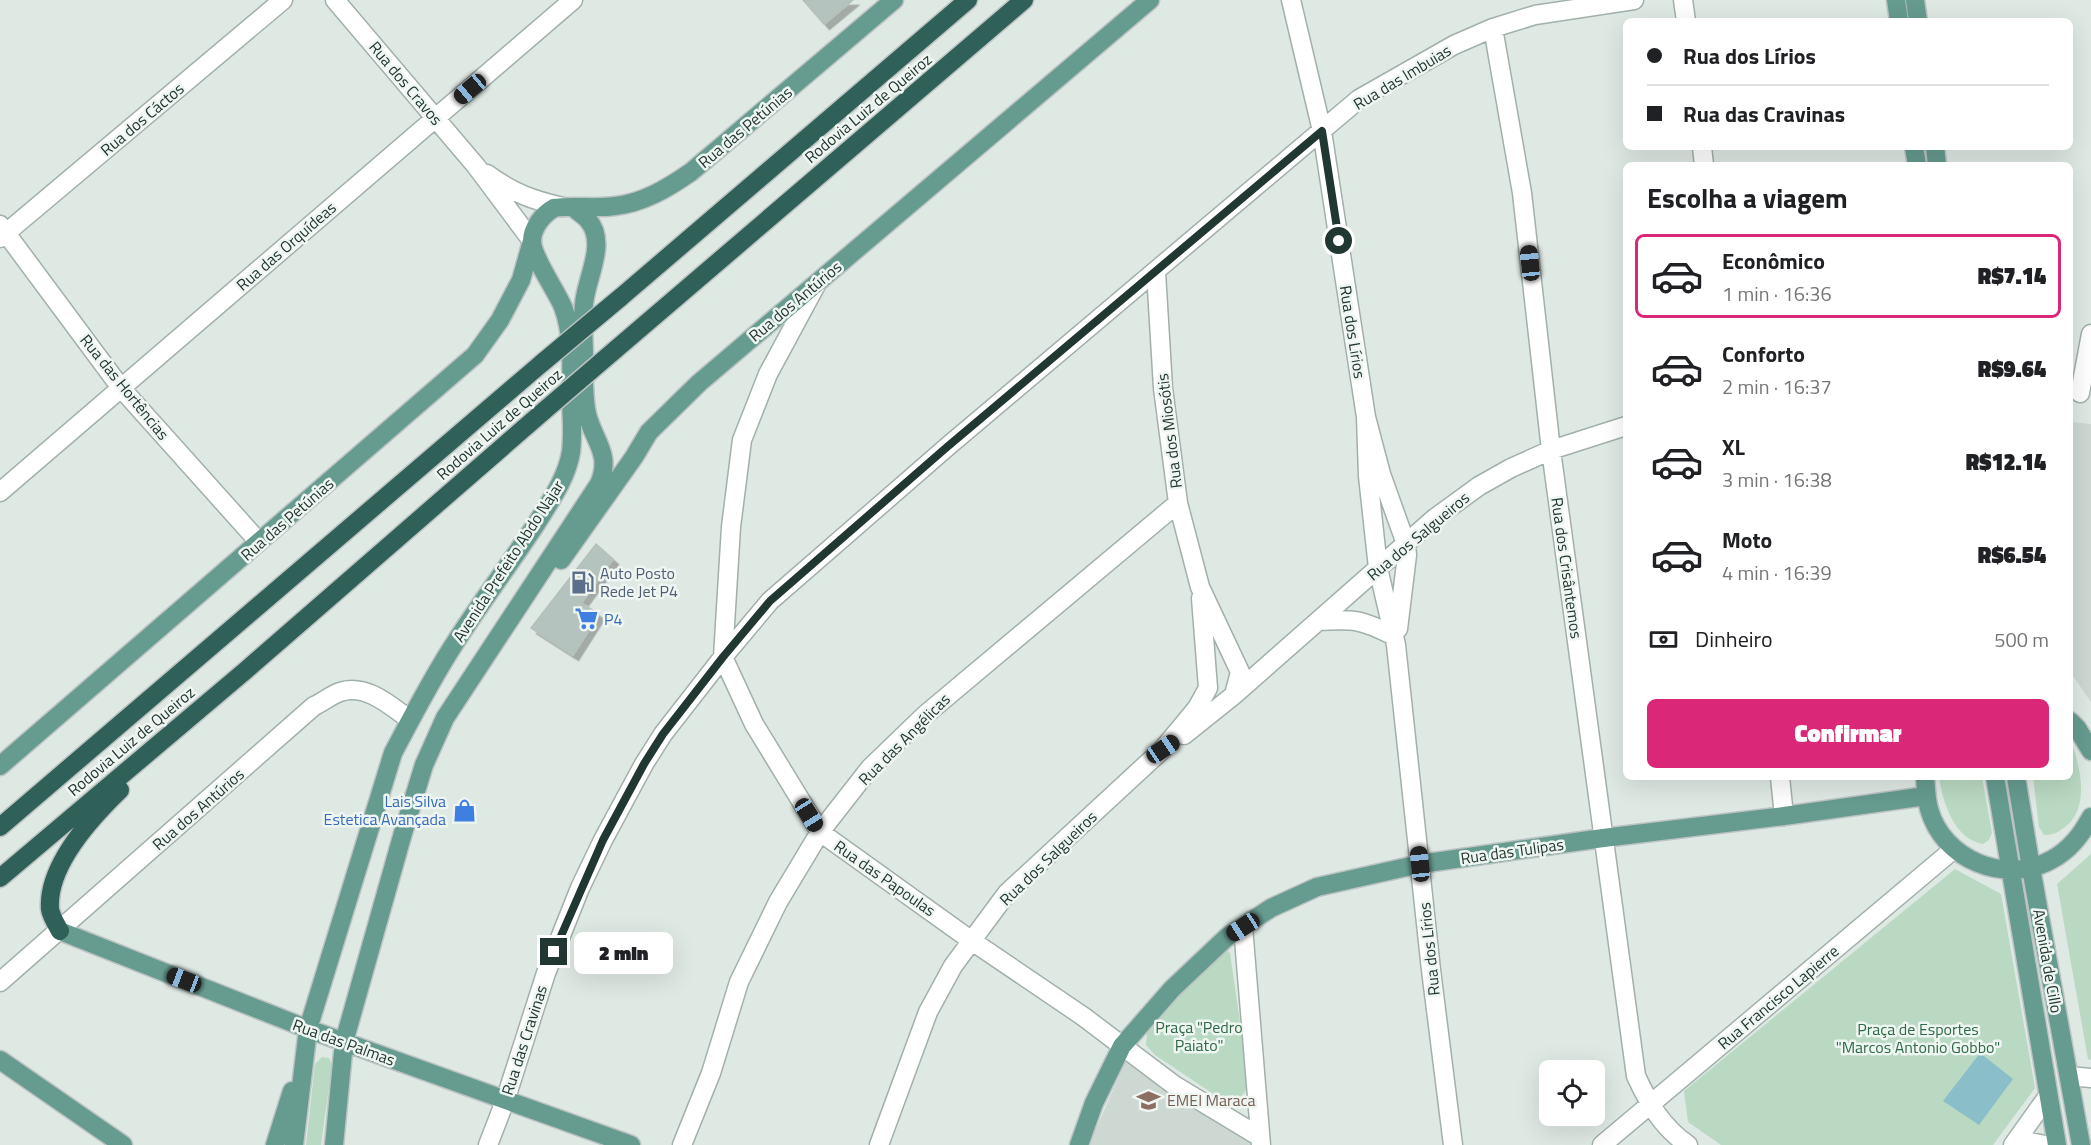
<!DOCTYPE html>
<html lang="pt">
<meta charset="utf-8">
<style>
body{margin:0;font-family:"Titillium Web",sans-serif;background:#f6f6f6;color:#202124;height:100vh;display:flex;flex-direction:column;font-size:22px;white-space:nowrap}
*{box-sizing:border-box;margin:0}
p{font-size:20px;color:#757577}
.icon{flex:none;width:33px;height:33px;fill:none;stroke:currentColor;stroke-width:2;stroke-linecap:round;stroke-linejoin:round}
.map{position:relative;flex:1;overflow:hidden}
.side{position:absolute;left:1623px;top:162px;width:450px;height:618px;display:flex;flex-direction:column;background:#fff;border-radius:9px;box-shadow:0 6px 24px #0002}
.side>*{flex:none}
.guide{position:absolute;left:1623px;top:18px;width:450px;height:132px;border-radius:9px;box-shadow:0 6px 24px #0002;display:grid;align-content:center;height:132px;padding:0 24px;background:#fff}
.fabs{position:absolute;left:1539px;top:1060px;display:grid;gap:12px}
.fabs a{display:grid;place-items:center;width:66px;height:66px;border-radius:9px;background:#fff;box-shadow:0 6px 24px #0002;font-size:30px}
.end{position:absolute;width:27px;height:27px;margin:-14px;border:8px solid #213732;background:#fff;box-shadow:0 0 0 3px #fff}
.from{border-radius:50%}
.bubble{position:absolute;height:42px;border-radius:9px;background:#fff;box-shadow:0 6px 24px #0002;font-size:20px;font-weight:800;line-height:42px;text-align:center}
.car{position:absolute;width:18px;height:36px;margin:-18px -9px;border-radius:8px;box-shadow:0 0 4px 2px #0007;background:linear-gradient(#222 24%,#8ab4d8 0 40%,#222 0 76%,#8ab4d8 0 86%,#222 0)}
.guide b{display:flex;align-items:center;gap:21px;height:57px;font-size:22px}
.guide b+b{border-top:2px solid #e0e0e0}
.guide i{width:15px;height:15px;background:#202124}
ul{padding:0;list-style:none}
li{display:flex;align-items:center;gap:18px;height:84px;margin:0 12px 9px;padding:0 12px;border:3px solid transparent;border-radius:9px}
li div{flex:1}
li b{display:block;font-size:22px}
li em{font-style:normal;font-weight:800}
li.current{border-color:#db2777}
li>.icon{width:54px;height:54px;stroke-width:1.5}
h2{padding:0 24px;font-size:27px;line-height:72px}
.pay{display:flex;align-items:center;gap:15px;height:66px;padding:0 24px;font-size:22px}
.pay p{margin-inline-start:auto}
.cta{display:flex;gap:12px;margin-top:auto;padding:12px 24px}
.cta a{flex:1;height:69px;border-radius:9px;background:#db2777;color:#fff;font-size:24px;font-weight:800;line-height:69px;text-align:center}
.map>svg:first-child{display:block}
</style>
<div class="map">
<svg width="2091" height="1145" viewBox="0 0 2091 1145">
<defs>
<filter id="shadow"><feDropShadow dx="5.5" dy="5.5" stdDeviation="0" flood-color="#0004"/></filter>
</defs>
<rect width="100%" height="100%" fill="#dfe9e4"/>
<!-- built -->
<path fill="#cdd8d3" d="M2070,422l21,2v278l-18,-26h-3z
M1127,1058l125,83 1,4h-164z"/>
<!-- green -->
<path fill="#b9d9c2" d="M2070,739c10,26 21,68 -5,88 -8,6 -11,8 -21,8l-5,-8 -6,-50h37z
M1939,777h43l10,56 -3,7 -6,4c-29,-5 -40,-41 -44,-67z
M2091,854v206l-3,-1 -31,-175z
M1955,869l46,25 34,194 -42,57h-272l-33,-23 -4,-31z
M1224,948l6,5 19,132c-6,12 -12,16 -25,16l-69,-46 -9,-10 1,-12 72,-83z
M322,1057l7,1 3,7 -11,80h-15l9,-81z"/>
<!-- water -->
<path fill="#8abfca" d="M1980,1053l33,26 -34,46 -36,-24z"/>
<!-- building -->
<path fill="#b4c3bd" stroke="#b2c2bb" stroke-width="1.5" filter="url(#shadow)" d="M803,0h50l-29,24z
M596,544l17,15 -32,44 18,11 -26,41 -42,-27z"/>
<g fill="none" stroke-linecap="round" stroke-linejoin="round">
<defs>
<path id="minor" d="M335,0l141,166 56,75
M1291,0l31,131 44,286 15,57 25,70 1,11 -9,74
M1683,0l3,21
M1493,28l29,165 29,257 85,626c13,28 26,51 52,69
M1702,147l2,18
M487,174c26,19 45,26 76,33
M0,225l121,163 138,154
M0,238l283,-238
M1156,272l7,116 15,115 22,84 40,85 -6,23
M816,285l-48,89 -26,66 -11,87 -8,130 31,67 66,108 152,109 112,76 90,68 86,52
M2080,393l11,-59
M1366,417l2,59 10,92 18,77 35,325 22,175
M0,492l573,-492
M1201,598l7,90
M1318,621c36,-2 43,-2 76,15
M1184,735l50,-40 201,-177 44,-32 32,-18 40,-18 75,-24
M1780,777l4,39
M1243,927l18,218
M0,982l314,-276c9,-4 17,-11 26,-14 26,-9 51,14 70,28
M2069,1076l22,2
M488,1145l17,-44 41,-128 34,-85 23,-48 41,-76 19,-30 60,-77 47,-56 177,-154 412,-348 95,-54 39,-17 42,-13 99,-15
M682,1145l29,-72 28,-91 39,-80 42,-70 50,-64 55,-53 253,-212
M879,1145l49,-133 25,-46 54,-73 156,-144 34,-41 11,-20
M1602,1145l352,-296
M2013,1145l35,-49
M2013,1145l17,-3 15,3"/>
<path id="major" d="M1896,0l3,21
M1915,0l3,21
M1914,147l3,18
M1935,147l2,18
M561,560l73,-103 15,-25 50,-49 451,-383
M2070,721l7,7 14,23
M0,766l475,-411 25,-35 21,-40 11,-39
M1925,777c1,11 1,21 4,32 14,51 76,76 122,51 19,-10 30,-25 40,-43
M1995,777l62,368
M2016,777l15,91 50,277
M60,931l248,98 323,116
M0,1060l123,85
M275,1145l17,-54
M294,1145l14,-116 85,-276c19,-36 38,-73 60,-107 27,-43 58,-83 85,-125 13,-21 29,-44 33,-69 2,-17 1,-34 0,-50 0,-31 3,-66 -8,-95 -7,-17 -31,-50 -31,-66 0,-13 11,-27 22,-33 19,-3 41,1 61,-2 28,-3 53,-18 76,-34l203,-172
M334,1145l10,-103 59,-209 21,-68 21,-47 154,-234c13,-30 -5,-42 -12,-70 -4,-18 -3,-36 -3,-55 0,-18 -2,-37 0,-55 2,-26 24,-61 4,-84 -4,-5 -10,-8 -14,-12
M1079,1145l15,-42 28,-57 50,-57 55,-52 44,-29 46,-21 103,-23 183,-26 181,-22 142,-20"/>
<path id="highway" d="M621,297l347,-297
M615,350l409,-350
M0,827l542,-464
M0,878l245,-207 300,-261
M60,931c-4,-7 -9,-15 -10,-22 -3,-43 41,-91 70,-119"/>
</defs>
<!-- minor casing -->
<use href="#minor" stroke="#a2b0ab" stroke-width="21"/>
<!-- major casing -->
<use href="#major" stroke="#bcc3c2" stroke-width="21"/>
<!-- highway casing -->
<use href="#highway" stroke="#bcc3c2" stroke-width="21"/>
<!-- minor -->
<use href="#minor" stroke="#fff" stroke-width="18"/>
<!-- major -->
<use href="#major" stroke="#669b8f" stroke-width="18"/>
<!-- highway -->
<use href="#highway" stroke="#306158" stroke-width="18"/>
<defs>
<path id="highway-bridge" d="M542,363l79,-66
M545,410l70,-60"/>
</defs>
<!-- highway-bridge casing -->
<use href="#highway-bridge" stroke="#bcc3c2" stroke-width="21" stroke-linecap="butt"/>
<!-- highway-bridge -->
<use href="#highway-bridge" stroke="#306158" stroke-width="18"/>
</g>
<g fill="none" stroke-linecap="round" stroke-linejoin="round">
<!-- route -->
<path stroke="#213732" stroke-width="8" d="M554,952l49,-112 41,-76 19,-30 60,-77 47,-56 177,-154 375,-316 17,110"/>
</g>
<!-- icons -->
<defs>
<symbol id="fuel-bare" viewBox="-9 -9 18 18"><path d="M-5.5-6h7V0h2V4h1.3V-2.5L3-4.5l.8-.8L6-3V5H2.5V1h-1V6h-7ZM-4.2-4.7v3.2H.2V-4.7Z" fill="#5c6f8a" stroke="#eff6f2" stroke-width="2.5" paint-order="stroke"/></symbol>
<symbol id="supermarket-bare" viewBox="-9 -9 18 18"><path d="M-6-5.5h2.5l.6 2H6L4.5 2H-2.5L-4.4-4H-6ZM-1.5 3.2a1.3 1.3 0 1 0 .1 0ZM3 3.2a1.3 1.3 0 1 0 .1 0Z" fill="#3f7fe0" stroke="#eff6f2" stroke-width="2.5" paint-order="stroke"/></symbol>
<symbol id="shop-bare" viewBox="-9 -9 18 18"><path d="M-5-2.5h2.3a2.7 3.5 0 0 1 5.4 0H5L5.5 6h-11ZM-1.5-2.5h3a1.5 2.3 0 0 0-3 0Z" fill="#3f7fe0" stroke="#eff6f2" stroke-width="2.5" paint-order="stroke"/></symbol>
<symbol id="school-bare" viewBox="-9 -9 18 18"><path d="M0-5L7-2L0 1L-7-2ZM-4 1L0 2.5L4 1V4Q0 6-4 4Z" fill="#8d6e63" stroke="#eff6f2" stroke-width="2.5" paint-order="stroke"/></symbol>
</defs>
<g fill-rule="evenodd">
<use href="#fuel-bare" x="566" y="566" width="33" height="33"/>
<use href="#supermarket-bare" x="570" y="602" width="33" height="33"/>
<use href="#shop-bare" x="448" y="794" width="33" height="33"/>
<use href="#school-bare" x="1132" y="1084" width="33" height="33"/>
</g>
<g text-anchor="middle" stroke-width="5" stroke-linejoin="round" paint-order="stroke">
<!-- street labels -->
<g font-size="16" fill="#213732" stroke="#eff6f2">
<text transform="translate(1402 77) rotate(-31)" y="6">Rua das Imbuias</text>
<text transform="translate(406 83) rotate(50)" y="6">Rua dos Cravos</text>
<text transform="translate(868 108) rotate(-40)" y="6">Rodovia Luiz de Queiroz</text>
<text transform="translate(142 119) rotate(-40)" y="6">Rua dos Cáctos</text>
<text transform="translate(745 127) rotate(-40)" y="6">Rua das Petúnias</text>
<text transform="translate(286 246) rotate(-41)" y="6">Rua das Orquídeas</text>
<text transform="translate(795 301) rotate(-40)" y="6">Rua dos Antúrios</text>
<text transform="translate(1353 332) rotate(81)" y="6">Rua dos Lírios</text>
<text transform="translate(125 387) rotate(51)" y="6">Rua das Hortências</text>
<text transform="translate(499 424) rotate(-41)" y="6">Rodovia Luiz de Queiroz</text>
<text transform="translate(1169 431) rotate(-97)" y="6">Rua dos Miosótis</text>
<text transform="translate(287 519) rotate(-41)" y="6">Rua das Petúnias</text>
<text transform="translate(1418 536) rotate(-40)" y="6">Rua dos Salgueiros</text>
<text transform="translate(508 561) rotate(-57)" y="6">Avenida Prefeito Abdo Najar</text>
<text transform="translate(1567 568) rotate(82)" y="6">Rua dos Crisântemos</text>
<text transform="translate(904 739) rotate(-45)" y="6">Rua das Angélicas</text>
<text transform="translate(131 741) rotate(-40)" y="6">Rodovia Luiz de Queiroz</text>
<text transform="translate(198 809) rotate(-41)" y="6">Rua dos Antúrios</text>
<text transform="translate(1512 851) rotate(-8)" y="6">Rua das Tulipas</text>
<text transform="translate(1048 858) rotate(-44)" y="6">Rua dos Salgueiros</text>
<text transform="translate(885 878) rotate(35)" y="6">Rua das Papoulas</text>
<text transform="translate(1429 949) rotate(-96)" y="6">Rua dos Lírios</text>
<text transform="translate(2048 961) rotate(80)" y="6">Avenida de Cillo</text>
<text transform="translate(1778 997) rotate(-40)" y="6">Rua Francisco Lapierre</text>
<text transform="translate(524 1040) rotate(-72)" y="6">Rua das Cravinas</text>
<text transform="translate(344 1042) rotate(20)" y="6">Rua das Palmas</text>
</g>
<!-- service labels -->
<g font-size="16" fill="#4e5e75" stroke="#eff6f2" text-anchor="start">
<text x="600" y="579">Auto Posto<tspan x="600" dy="18">Rede Jet P4</tspan></text>
</g>
<!-- shop labels -->
<g font-size="16" fill="#366cbe" stroke="#eff6f2" text-anchor="start">
<text x="604" y="625">P4</text>
<text x="446" y="807" text-anchor="end">Lais Silva<tspan x="446" dy="18">Estetica Avançada</tspan></text>
</g>
<!-- park labels -->
<g font-size="16" fill="#2f6a47" stroke="#eff6f2">
<text x="1199" y="1033">Praça "Pedro<tspan x="1199" dy="18">Paiato"</tspan></text>
<text x="1918" y="1035">Praça de Esportes<tspan x="1918" dy="18">"Marcos Antonio Gobbo"</tspan></text>
</g>
<!-- education labels -->
<g font-size="16" fill="#785e54" stroke="#eff6f2" text-anchor="start">
<text x="1167" y="1106">EMEI Maraca</text>
</g>
</g>
</svg>
<div class="fabs">
<a><svg class="icon" aria-label="locate" viewBox="0 0 24 24"><circle cx="12" cy="12" r="6"/><path d="M12 2v4M12 18v4M2 12h4M18 12h4"/></svg></a>
</div>
<i class="end from" style="left:1339px;top:241px"></i>
<i class="end" style="left:554px;top:952px"></i>
<div class="bubble" style="left:574px;top:932px;width:99px">2 min</div>
<i class="car" style="left:470px;top:89px;rotate:230deg"></i>
<i class="car" style="left:1530px;top:263px;rotate:354deg"></i>
<i class="car" style="left:1163px;top:749px;rotate:56deg"></i>
<i class="car" style="left:809px;top:815px;rotate:148deg"></i>
<i class="car" style="left:1420px;top:864px;rotate:354deg"></i>
<i class="car" style="left:1243px;top:927px;rotate:237deg"></i>
<i class="car" style="left:184px;top:980px;rotate:291deg"></i>
<div class="guide">
<b><i class="from"></i>Rua dos Lírios</b>
<b><i></i>Rua das Cravinas</b>
</div>
<section class="side">
<h2>Escolha a viagem</h2>
<ul>
<li class="current"><svg class="icon" aria-label="car" viewBox="0 0 24 24"><path d="M5 17H2v-5l4-1 3-4h7l3 4 3 1v5h-3M9 17h6M6 11h13"/><circle cx="7" cy="17" r="2"/><circle cx="17" cy="17" r="2"/></svg><div><b>Econômico</b><p>1 min · 16:36</p></div><em>R$7.14</em></li>
<li><svg class="icon" aria-label="car" viewBox="0 0 24 24"><path d="M5 17H2v-5l4-1 3-4h7l3 4 3 1v5h-3M9 17h6M6 11h13"/><circle cx="7" cy="17" r="2"/><circle cx="17" cy="17" r="2"/></svg><div><b>Conforto</b><p>2 min · 16:37</p></div><em>R$9.64</em></li>
<li><svg class="icon" aria-label="car" viewBox="0 0 24 24"><path d="M5 17H2v-5l4-1 3-4h7l3 4 3 1v5h-3M9 17h6M6 11h13"/><circle cx="7" cy="17" r="2"/><circle cx="17" cy="17" r="2"/></svg><div><b>XL</b><p>3 min · 16:38</p></div><em>R$12.14</em></li>
<li><svg class="icon" aria-label="car" viewBox="0 0 24 24"><path d="M5 17H2v-5l4-1 3-4h7l3 4 3 1v5h-3M9 17h6M6 11h13"/><circle cx="7" cy="17" r="2"/><circle cx="17" cy="17" r="2"/></svg><div><b>Moto</b><p>4 min · 16:39</p></div><em>R$6.54</em></li>
</ul>
<div class="pay"><svg class="icon" aria-label="cash" viewBox="0 0 24 24"><path d="M3 7h18v10H3z"/><circle cx="12" cy="12" r="2"/></svg>Dinheiro<p>500 m</p></div>
<div class="cta"><a>Confirmar</a></div>
</section>
</div>
